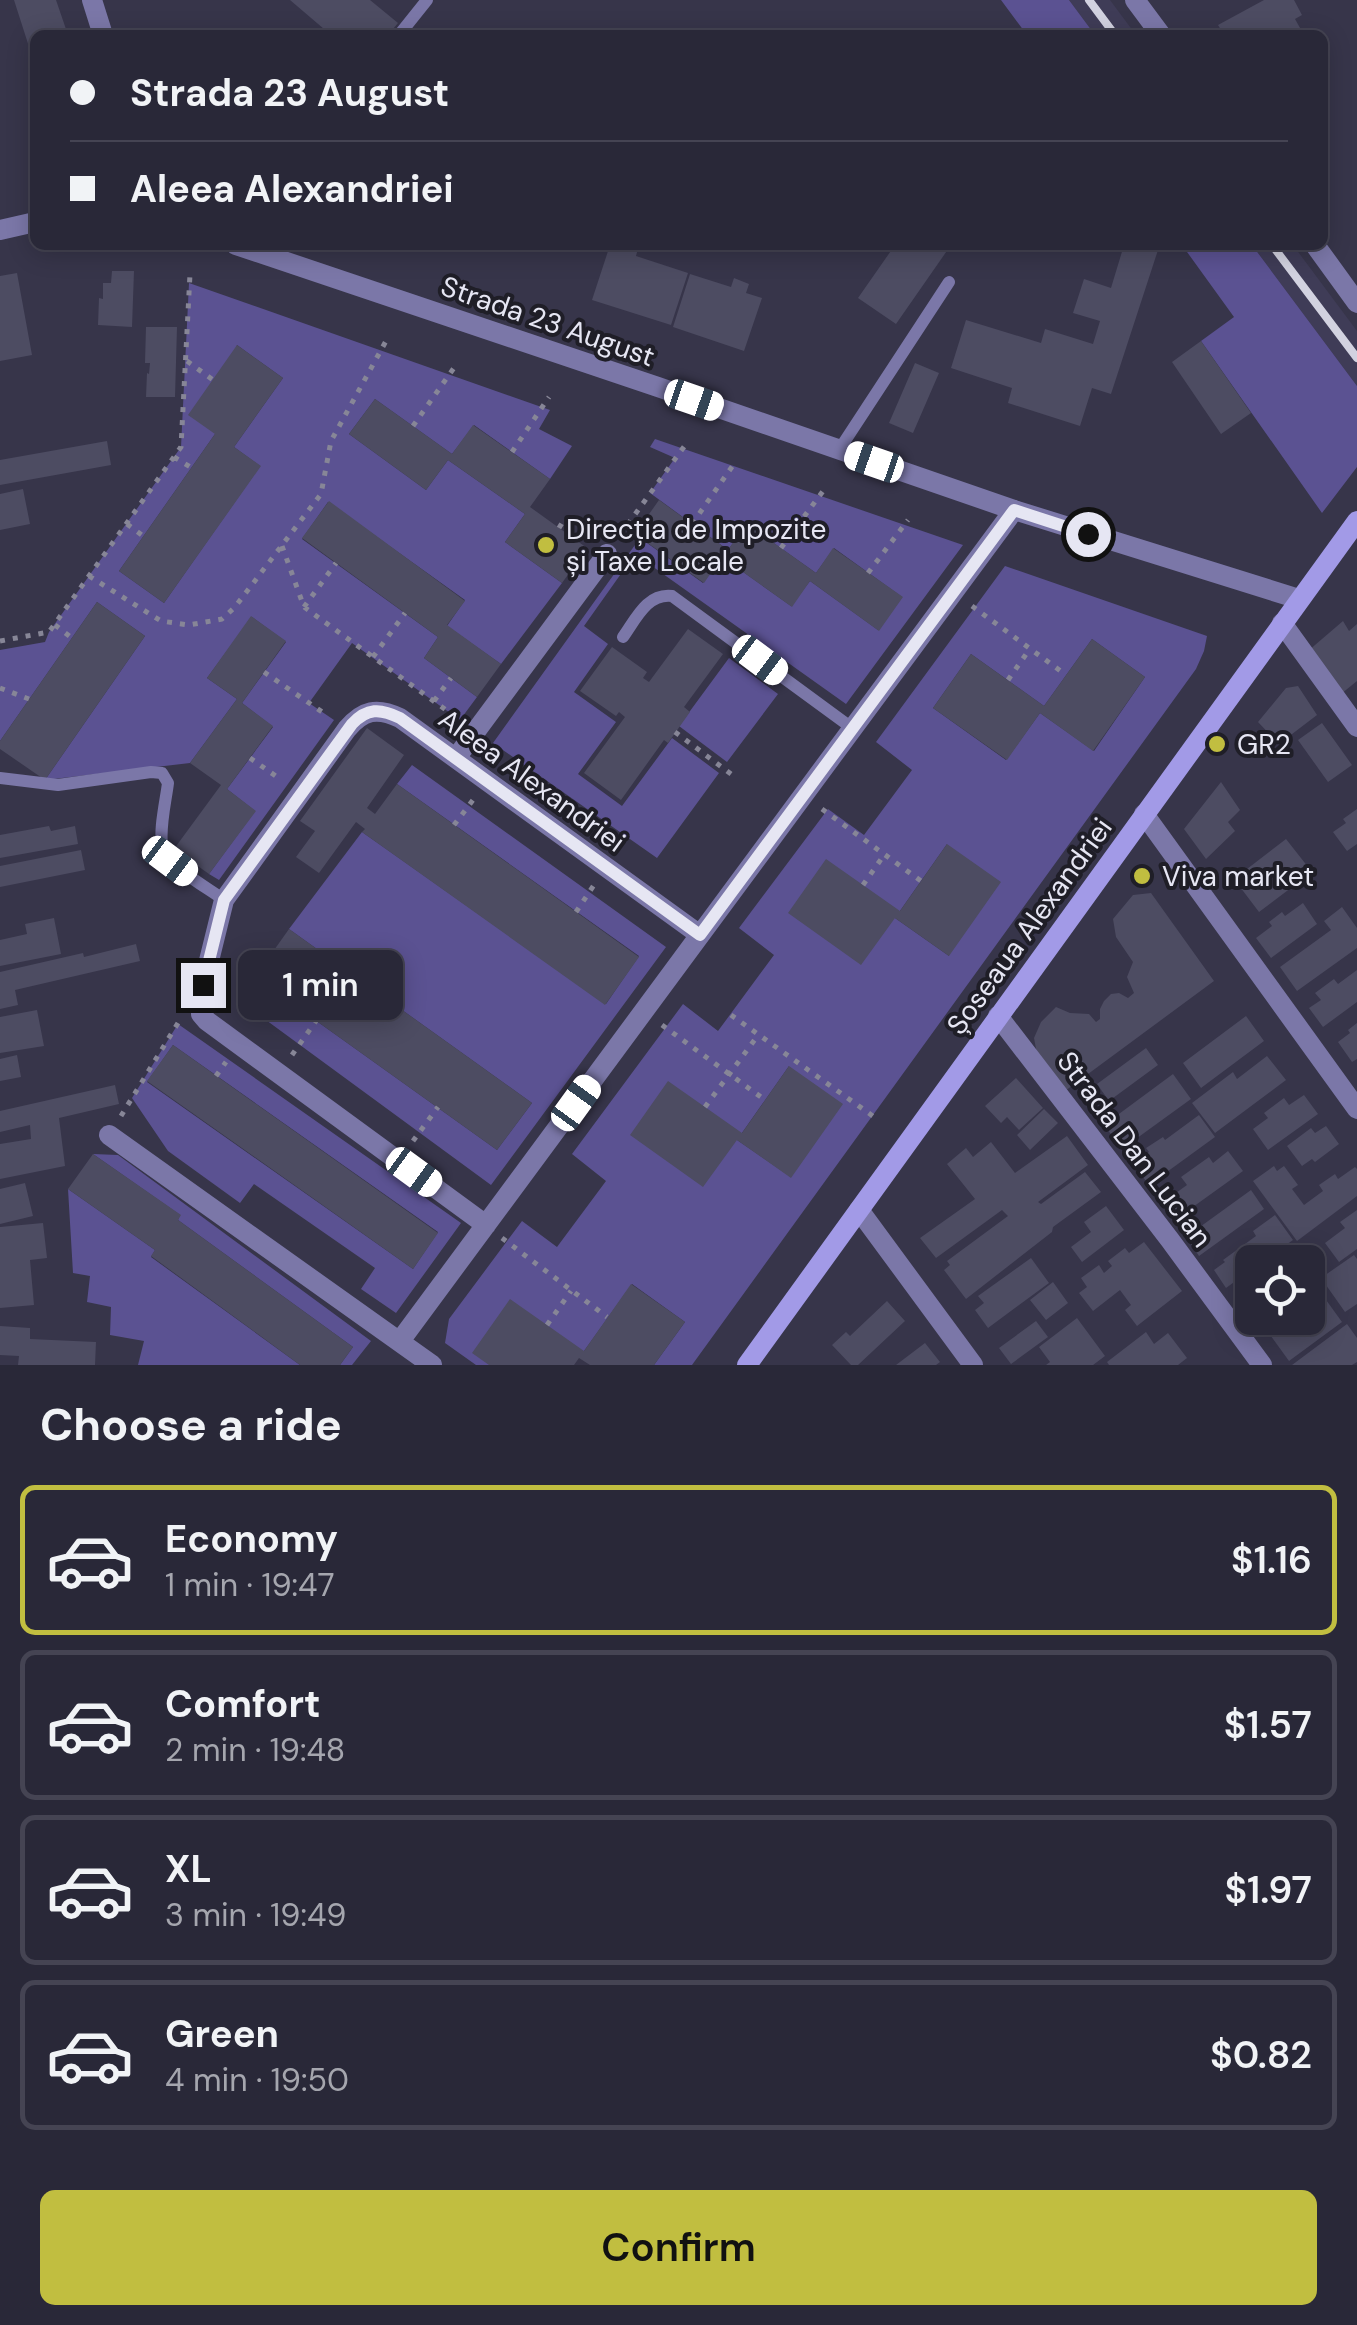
<!DOCTYPE html>
<meta charset="utf-8">
<style>
body{margin:0;font-family:"DM Sans",sans-serif;background:#313040;color:#f1f3f6;height:100vh;display:flex;flex-direction:column;font-size:38px;white-space:nowrap}
*{box-sizing:border-box;margin:0}
p{font-size:32px;color:#a5a6ae}
.icon{flex:none;width:55px;height:55px;fill:none;stroke:currentColor;stroke-width:2;stroke-linecap:round;stroke-linejoin:round}
.map{position:relative;height:1365px;overflow:hidden}
.drawer{display:flex;flex-direction:column;background:#292838;flex:1}
.drawer>*{flex:none}
.guide{position:absolute;left:30px;top:30px;width:1298px;height:220px;border-radius:15px;box-shadow:0 5px 25px #0003,0 0 0 2px #454453;display:grid;align-content:center;height:220px;padding:0 40px;background:#292838}
.fabs{position:absolute;left:1235px;top:1245px;display:grid;gap:20px}
.fabs a{display:grid;place-items:center;width:90px;height:90px;border-radius:15px;background:#292838;box-shadow:0 5px 25px #0003,0 0 0 2px #454453;font-size:50px}
.end{position:absolute;width:45px;height:45px;margin:-22px;border:12px solid #e6e6f3;background:#111;box-shadow:0 0 0 5px #111}
.from{border-radius:50%}
.bubble{position:absolute;height:70px;border-radius:15px;background:#292838;box-shadow:0 5px 25px #0003,0 0 0 2px #454453;font-size:32px;font-weight:600;line-height:70px;text-align:center}
.car{position:absolute;width:30px;height:60px;margin:-30px -15px;border-radius:12px;box-shadow:0 0 8px 2px #0007;background:linear-gradient(#fff 24%,#345 0 40%,#fff 0 76%,#345 0 86%,#fff 0)}
.guide b{display:flex;align-items:center;gap:35px;height:95px;font-size:38px}
.guide b+b{border-top:2px solid #454453}
.guide i{width:25px;height:25px;background:#f1f3f6}
ul{padding:0;list-style:none}
li{display:flex;align-items:center;gap:30px;height:150px;margin:0 20px 15px;padding:0 20px;border:5px solid #454453;border-radius:15px}
li div{flex:1}
li b{display:block;font-size:38px}
li em{font-style:normal;font-weight:600}
li.selected{border-color:#c1be40}
li>.icon{width:90px;height:90px;stroke-width:1.5}
h2{padding:0 40px;font-size:45px;line-height:120px}
.action{display:flex;gap:20px;margin-top:auto;padding:20px 40px}
.action a{flex:1;height:115px;border-radius:15px;background:#c1be40;color:#111;font-size:40px;font-weight:600;line-height:115px;text-align:center}
.map>svg:first-child{display:block}
</style>
<div class="map">
<svg width="1357" height="1365" viewBox="0 0 1357 1365">
<rect width="100%" height="100%" fill="#37354a"/>
<!-- built -->
<path fill="#3f3c57" d="M1069,0h41l26,35h-41z
M1252,245h41l64,86v55z"/>
<!-- green -->
<path fill="#5b5292" fill-rule="evenodd" d="M1001,0h68l26,35h-68z
M1182,245h70l105,141v81l-35,46 -121,-172 33,-24z
M189,283l361,127 -11,19 33,17 -22,33 -76,-54 -22,29 -77,-55 -26,35 77,56 22,-30 77,54 -20,28 57,41 -61,81 -54,-38 18,-26 -137,-98 -26,37 136,98 -14,21 53,39 -17,23 -108,-77 -43,60 25,17 -115,160 -10,-6 46,-63 -28,-22 46,-62 -31,-24 44,-61 -34,-25 -45,61 30,21 -47,64 -145,17 100,-144 -48,-34 -97,139v-91l45,-8 4,-10 132,-185zM237,345l46,33 -49,69 26,19 -96,137 -45,-32 96,-137z
M655,439l308,106 -117,159 -211,-150 -51,72 24,18 -34,48 42,30 -38,52 44,32 50,-68 47,35 -62,85 -164,-115 147,-205 63,45 19,-26 69,49 19,-25 68,49 24,-33 -68,-49 -18,25 -69,-49 -19,26 -78,-57 25,-35 -25,-11z
M1005,566l202,70 -3,15 -8,18 -504,696h-38l31,-43 -53,-38 -48,67 -95,14h-13l-31,-22 4,-24 73,-98 35,26 49,-66 -34,-27 111,-150 35,27 56,-76 -35,-27 89,-119 36,26 48,-65 -36,-28zM1092,639l53,38 -51,74 -54,-38 -34,47 -73,-52 38,-54 73,52zM947,844l2,112 -54,-38zM789,1066l2,111 -54,-37z
M729,658l49,36 -51,68 -48,-36z
M412,765l254,182 -175,238 -251,-184 15,-24 242,173 35,-47 -243,-174 73,-97 244,172 33,-48 -242,-172z
M178,1024l283,199 -65,90 -35,-24 14,-21 -121,-84 -14,19 -72,-52 -36,-53zM173,1045l265,187 -25,37 -266,-187z
M93,1154l25,1 253,186 -19,24h-12l13,-18 -175,-127 2,-5z
M68,1189l87,61 -4,7 149,108h-162l6,-24 -34,-6 1,-28 -24,-5 3,-26 -17,-3z"/>
<!-- building -->
<path fill="#4d4c62" d="M14,0h42l12,35h-33v17l-4,1z
M290,0h80l28,23 -10,12h-57z
M1264,0h30l8,15 -7,4 9,16h-80l-6,-10z
M610,245h29l-3,11 52,17 -17,52 -79,-25z
M895,245h56l-55,79 -38,-26z
M1124,245h18l16,5 -47,144 -19,-6 -12,38 -72,-23 4,-15 -61,-20 15,-48 75,23 4,-14 48,15 7,-23 -27,-8 11,-34 27,9z
M112,271h22l-2,56 -34,-2 1,-27 4,1v-16h8z
M17,273l15,82 -32,6v-85z
M690,274l41,13 3,-9 15,6 -3,9 16,5 -18,53 -71,-24z
M146,327h31l-2,70h-29l1,-24 2,1 1,-11h-5z
M1201,341l50,72 -30,21 -49,-72z
M237,345l46,33 -49,69 27,19 -97,137 -45,-32 96,-137 -27,-19z
M915,363l24,10 -26,60 -24,-10z
M375,399l77,55 21,-29 77,54 -20,28 57,41 -25,35 -57,-41 20,-28 -77,-54 -22,30 -77,-56z
M107,441l4,24 -111,20v-25z
M23,489l7,35 -30,6v-36z
M659,500l69,50 18,-27 70,50 17,-25 70,49 -24,34 -69,-50 -18,26 -70,-50 -18,26 -69,-49z
M329,501l136,100 -18,24 54,39 -24,33 -53,-39 14,-21 -136,-99z
M97,602l48,34 -100,144 -45,-31v-8z
M251,616l35,25 -44,62 31,23 -46,63 29,22 -47,63 -35,-25 47,-64 -31,-22 47,-64 -30,-21z
M1343,621l6,10 8,-7v57l-16,13 -33,-43z
M688,629l35,25 -39,53 6,5 -22,31 -4,-3 -43,60 -37,-27 41,-56 -6,-5 -3,4 -36,-25 32,-44 35,25 -4,6 6,4z
M1092,639l53,38 -52,74 -53,-38 -33,47 -74,-52 38,-54 73,52z
M1298,686l19,29 -38,29 -21,-22 28,-34z
M1322,723l30,42 -24,17 -30,-42z
M367,728l37,27 -37,53 8,6 22,-30 242,173 -34,48 -243,-173 3,-3 -9,-7 -37,51 -23,-16 19,-26 -15,-10z
M1221,782l19,28 -12,12 7,9 -29,28 -22,-30z
M1357,809v35l-10,7 -14,-19 13,-9 -3,-4z
M49,826l2,5 24,-5 3,18 -78,14v-23z
M1286,839l26,33 -53,40 -25,-33z
M947,844l54,38 -52,74 -54,-38 -34,47 -73,-52 38,-54 74,52z
M81,850l4,20 -85,17v-21z
M1151,893l63,88 -149,110 -28,-37 -3,-16 7,-16 15,-15 14,6 19,1 7,8 4,-3v-10l4,-8 7,-7 8,-1 9,5 6,-5 -7,-16 6,-15 -17,-25 -3,-18 20,-24z
M1303,903l14,21 -46,34 -15,-20 16,-12 -3,-4 13,-10 3,4z
M1342,907l15,21v20l-60,43 -17,-24 51,-37 -7,-9z
M54,918l7,36 -61,12v-26l27,-6 -2,-10z
M289,929l243,174 -35,47 -242,-173z
M136,944l4,17 -125,29 3,15 -18,4v-37l83,-19 1,4z
M1357,970v32l-34,25 -14,-19 12,-8 -6,-7 19,-14 4,5z
M37,1010l7,36 -44,7v-36z
M1246,1016l18,25 -63,47 -18,-25z
M1357,1023v36l-5,3 -14,-20 12,-9 -2,-3z
M173,1045l265,188 -25,36 -266,-188z
M1146,1048l12,17 -49,36 -12,-17z
M17,1055l4,22 -21,4v-22z
M1267,1056l19,24 -71,53 -23,-30 41,-31 4,7z
M789,1066l54,38 -52,74 -54,-38 -34,47 -73,-52 38,-54 74,52z
M1173,1074l18,25 -69,50 -18,-24z
M1016,1078l27,30 -24,22 -12,-13 -6,6 -16,-17z
M115,1085l4,19 -60,14 6,48 -65,13v-35l31,-5 -1,-14 -30,7v-21z
M1304,1095l14,19 -50,36 -15,-21 15,-11 -4,-5 20,-15 5,7z
M1044,1109l14,14 -28,27 -13,-15z
M1199,1115l16,22 -66,48 -16,-21 16,-12 -3,-4 17,-11 2,3z
M1326,1126l13,18 -24,18 -3,-3 -10,7 -15,-20 24,-18 4,5z
M1067,1136l21,29 -50,37 3,2 44,-32 16,20 -48,35 -1,5 -86,67 -22,-29 6,-5 -3,-4 61,-45 -6,-6 -66,48 -16,-20 55,-39 -28,-35 19,-16 7,9 18,-15 24,31z
M1228,1151l15,20 -64,46 -13,-17 21,-15 -6,-8 28,-20 4,6z
M93,1154l88,61 -3,5 175,127 -13,18h-40l-149,-109 4,-6 -87,-61z
M1274,1166l3,5 7,-5 14,19 -6,4 12,16 19,-14 -4,-6 16,-11 3,5 17,-12 2,2v27l-60,45 -44,-60z
M25,1183l8,33 -33,8v-35z
M1251,1190l13,19 -65,47 -13,-19z
M1106,1206l18,24 -42,32 -11,-15 20,-15 -7,-10z
M1357,1210v39l-18,13 -14,-19 20,-15 -5,-6z
M1275,1215l18,25 -31,22h-10v7l-26,19 -12,-18 11,-8 -2,-2 33,-24 -3,-5z
M43,1223l4,35 -17,2 4,45 -34,3v-81z
M1144,1242l38,49 -45,35 -12,-16 6,-5 -11,-15 -27,21 -14,-18 8,-6 -6,-9 18,-13 5,8 8,-7 -4,-5 17,-13 4,5z
M1354,1255l3,4v45l-12,8 -24,-34z
M1031,1258l18,25 -61,45 -13,-18 9,-7 -6,-7z
M1053,1282l15,21 -22,17 -16,-20z
M631,1284l54,38 -31,43h-64l-11,-7 -5,7h-85l-17,-12 38,-54 74,52z
M1316,1286l26,36 -53,39 -26,-36 10,-7h35v-26z
M887,1301l18,20 -47,44h-7l-19,-20 14,-13 4,4z
M1077,1318l28,38 -12,9h-47l4,-3 -11,-15z
M1036,1321l12,16 -37,27 -12,-16z
M1347,1324l10,14v24l-5,3h-60z
M0,1326l30,2v11l66,3 -1,23h-77l1,-9 -19,-1z
M1146,1332l8,12 14,-11 19,25 -9,7h-69l-2,-3z
M925,1343l15,19 -4,3h-40z"/>
<g fill="none" stroke-linecap="round" stroke-linejoin="round">
<!-- path -->
<path stroke="#878697" stroke-width="5" stroke-dasharray="5 8" stroke-linecap="butt" d="M187,361l26,19
M413,426l43,-61
M512,452l37,-55
M174,457l18,11
M127,524l16,12
M692,524l44,-63
M559,528l3,-5 27,18
M620,535l66,-91
M282,546l22,61 153,111
M781,548l42,-57
M868,573l40,-53
M89,576l72,45 28,4 33,-6 13,-12 86,-113 10,-53 55,-100
M972,606l94,69
M304,607l32,-44
M55,625l17,13
M0,641l49,-9 132,-185 9,-173
M373,657l32,-44
M264,672l64,44
M1008,680l21,-30
M0,688l29,11
M434,701l17,-23
M675,732l60,45
M250,758l30,21
M822,809l99,72
M454,825l19,-25
M863,885l21,-30
M576,912l18,-27
M731,1015l146,104
M662,1025l103,75
M292,1055l24,-34
M216,1076l10,-14
M705,1107l54,-73
M121,1116l57,-93
M413,1141l25,-34
M502,1238l105,79
M547,1325l24,-34"/>
<!-- service -->
<path stroke="#7b77a8" stroke-width="12" d="M399,35l28,-35
M839,450l110,-168
M623,637c13,-18 24,-44 49,-41l180,132
M0,778l58,7 93,-13 11,1 6,10c-2,17 -10,50 -5,65 6,19 45,40 61,52"/>
<!-- pedestrian -->
<path stroke="#7b77a8" stroke-width="20" d="M456,758l151,-204"/>
<!-- minor -->
<path stroke="#7b77a8" stroke-width="20" d="M92,0l11,35
M1282,623l75,104
M1144,814l213,295
M998,1016l172,224 92,125
M109,1135l323,230
M859,1210l114,155
M486,1225l-279,-204 -6,-7 2,-29 21,-85 123,-171c16,-19 30,-22 53,-11l300,217
M400,1341l614,-831"/>
<!-- tertiary -->
<path stroke="#7b77a8" stroke-width="20" d="M1135,0l26,35
M0,230l35,-8
M236,245l422,142 356,123 285,89
M1315,245l42,58"/>
<!-- secondary -->
<path stroke="#a29ae7" stroke-width="20" d="M747,1365l610,-844"/>
<!-- rail -->
<path stroke="#d2d2e0" stroke-width="8" d="M1089,0l26,35
M1272,245l85,113"/>
</g>
<g fill="none" stroke-linecap="round" stroke-linejoin="round">
<!-- route -->
<path stroke="#e6e6f3" stroke-width="12" d="M203,985l21,-85 128,-176c15,-16 28,-16 48,-6l300,217 314,-425 74,24"/>
</g>
<!-- markers -->
<g fill="#c1be40" stroke="#1f1e27" stroke-width="4">
<circle cx="546" cy="545" r="10"/>
<circle cx="1217" cy="744" r="10"/>
<circle cx="1142" cy="876" r="10"/>
</g>
<g text-anchor="middle" stroke-width="8" stroke-linejoin="round" paint-order="stroke">
<!-- street labels -->
<g font-size="28" fill="#e6e6f3" stroke="#1f1e27">
<text transform="translate(548 321) rotate(19)" y="10">Strada 23 August</text>
<text transform="translate(532 780) rotate(36)" y="10">Aleea Alexandriei</text>
<text transform="translate(1029 926) rotate(-54)" y="10">Șoseaua Alexandriei</text>
<text transform="translate(1135 1149) rotate(53)" y="10">Strada Dan Lucian</text>
</g>
<!-- poi labels -->
<g font-size="28" fill="#e6e6f3" stroke="#1f1e27" text-anchor="start">
<text x="566" y="539">Direcția de Impozite<tspan x="566" dy="32">și Taxe Locale</tspan></text>
<text x="1237" y="754">GR2</text>
<text x="1162" y="886">Viva market</text>
</g>
</g>
</svg>
<div class="fabs">
<a><svg class="icon" aria-label="locate" viewBox="0 0 24 24"><circle cx="12" cy="12" r="6"/><path d="M12 2v4M12 18v4M2 12h4M18 12h4"/></svg></a>
</div>
<i class="end from" style="left:1088px;top:534px"></i>
<i class="end" style="left:203px;top:985px"></i>
<div class="bubble" style="left:238px;top:950px;width:165px">1 min</div>
<i class="car" style="left:694px;top:400px;rotate:109deg"></i>
<i class="car" style="left:874px;top:462px;rotate:289deg"></i>
<i class="car" style="left:760px;top:660px;rotate:127deg"></i>
<i class="car" style="left:170px;top:861px;rotate:127deg"></i>
<i class="car" style="left:576px;top:1103px;rotate:36deg"></i>
<i class="car" style="left:414px;top:1172px;rotate:126deg"></i>
<div class="guide">
<b><i class="from"></i>Strada 23 August</b>
<b><i></i>Aleea Alexandriei</b>
</div>
</div>
<section class="drawer">
<h2>Choose a ride</h2>
<ul>
<li class="selected"><svg class="icon" aria-label="car" viewBox="0 0 24 24"><path d="M5 17H2v-5l4-1 3-4h7l3 4 3 1v5h-3M9 17h6M6 11h13"/><circle cx="7" cy="17" r="2"/><circle cx="17" cy="17" r="2"/></svg><div><b>Economy</b><p>1 min · 19:47</p></div><em>$1.16</em></li>
<li><svg class="icon" aria-label="car" viewBox="0 0 24 24"><path d="M5 17H2v-5l4-1 3-4h7l3 4 3 1v5h-3M9 17h6M6 11h13"/><circle cx="7" cy="17" r="2"/><circle cx="17" cy="17" r="2"/></svg><div><b>Comfort</b><p>2 min · 19:48</p></div><em>$1.57</em></li>
<li><svg class="icon" aria-label="car" viewBox="0 0 24 24"><path d="M5 17H2v-5l4-1 3-4h7l3 4 3 1v5h-3M9 17h6M6 11h13"/><circle cx="7" cy="17" r="2"/><circle cx="17" cy="17" r="2"/></svg><div><b>XL</b><p>3 min · 19:49</p></div><em>$1.97</em></li>
<li><svg class="icon" aria-label="car" viewBox="0 0 24 24"><path d="M5 17H2v-5l4-1 3-4h7l3 4 3 1v5h-3M9 17h6M6 11h13"/><circle cx="7" cy="17" r="2"/><circle cx="17" cy="17" r="2"/></svg><div><b>Green</b><p>4 min · 19:50</p></div><em>$0.82</em></li>
</ul>
<div class="action"><a>Confirm</a></div>
</section>
